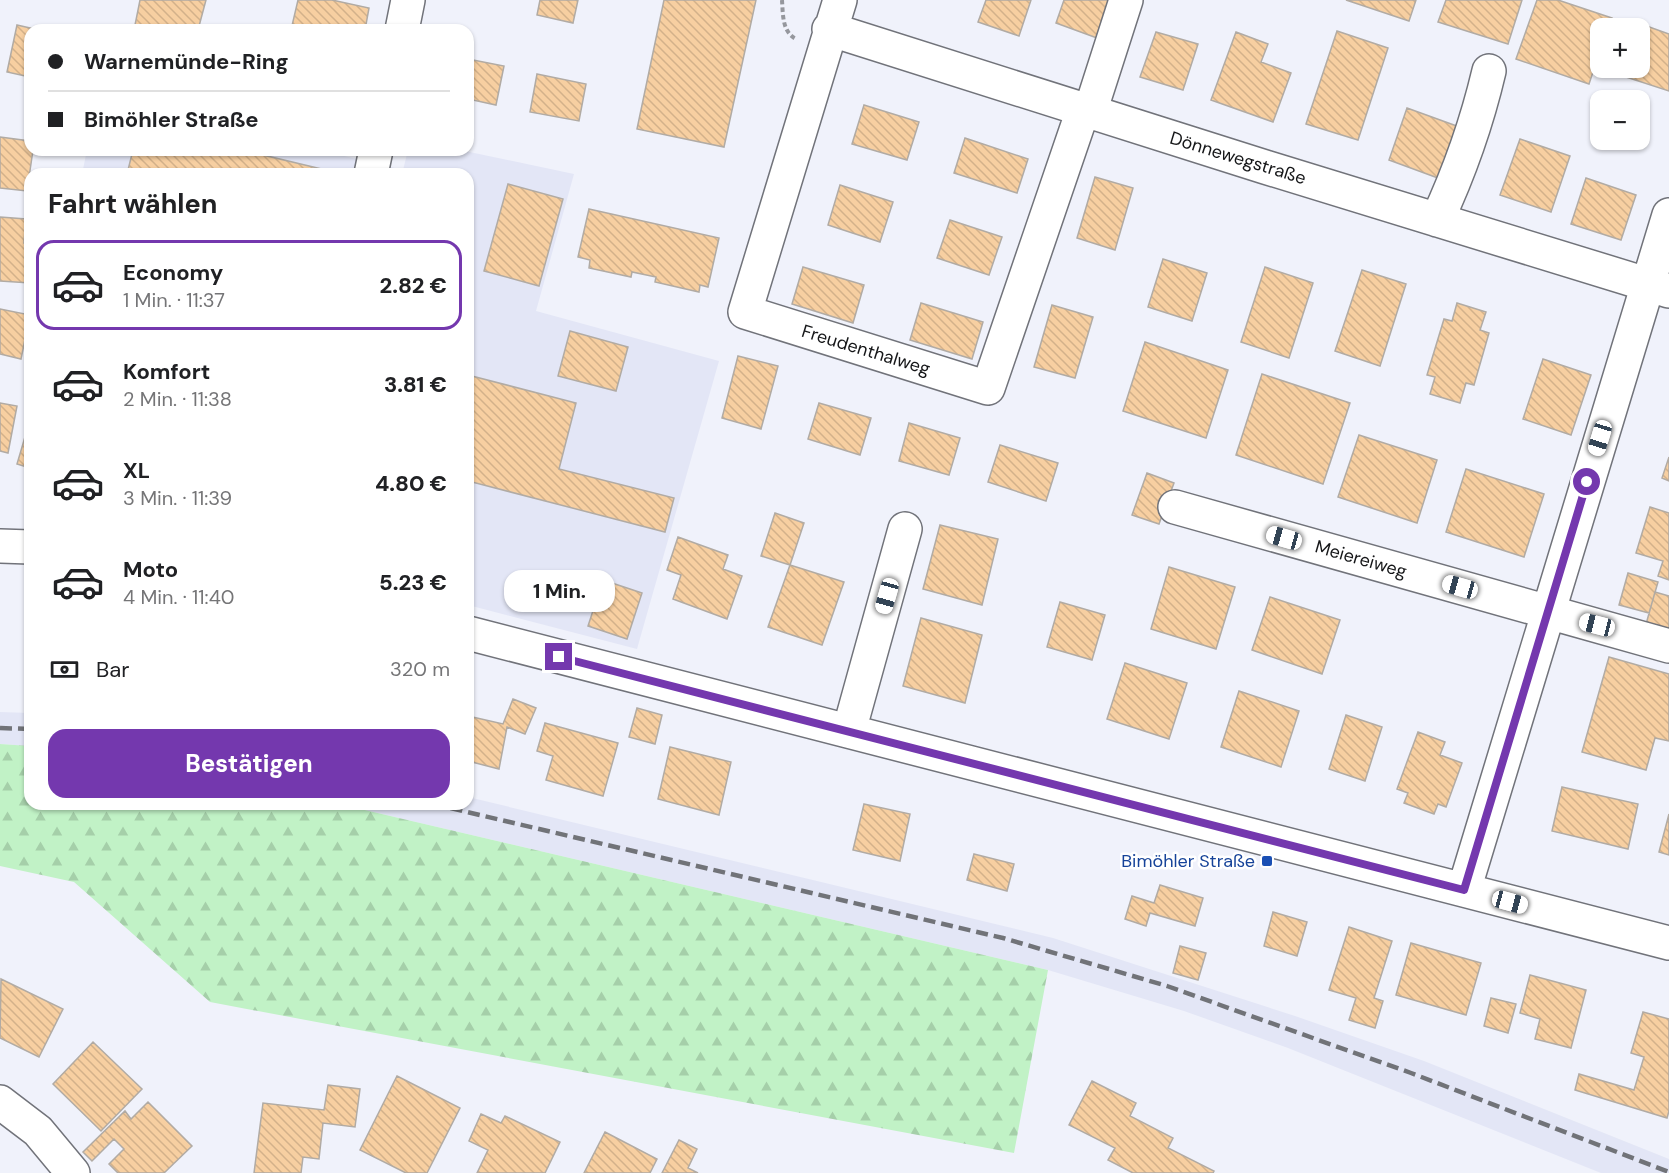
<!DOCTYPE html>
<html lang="de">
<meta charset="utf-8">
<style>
body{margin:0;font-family:"DM Sans",sans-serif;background:#f2f2f2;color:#202124;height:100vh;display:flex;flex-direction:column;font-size:22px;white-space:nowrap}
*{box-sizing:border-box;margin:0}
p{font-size:20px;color:#757577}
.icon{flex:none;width:33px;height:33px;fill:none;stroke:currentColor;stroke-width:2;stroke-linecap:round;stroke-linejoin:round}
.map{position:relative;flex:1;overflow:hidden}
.drawer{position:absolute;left:24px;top:168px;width:450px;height:642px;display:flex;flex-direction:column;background:#fff;border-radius:18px;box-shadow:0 2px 4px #0004}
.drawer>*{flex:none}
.hud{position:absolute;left:24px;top:24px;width:450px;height:132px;border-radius:18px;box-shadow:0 2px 4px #0004;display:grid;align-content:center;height:132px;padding:0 24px;background:#fff}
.buttons{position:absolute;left:1590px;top:18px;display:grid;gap:12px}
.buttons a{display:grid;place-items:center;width:60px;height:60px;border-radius:12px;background:#fff;box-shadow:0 2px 4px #0004;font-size:30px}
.end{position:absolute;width:27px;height:27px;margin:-14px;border:8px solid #7438ae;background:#fff;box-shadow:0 0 0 3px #fff}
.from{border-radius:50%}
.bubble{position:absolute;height:42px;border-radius:18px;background:#fff;box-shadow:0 2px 4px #0004;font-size:20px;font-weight:800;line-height:42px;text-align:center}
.car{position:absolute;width:18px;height:36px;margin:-18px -9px;border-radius:8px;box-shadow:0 0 4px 2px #0007;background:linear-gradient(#fff 24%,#345 0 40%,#fff 0 76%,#345 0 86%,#fff 0)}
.hud b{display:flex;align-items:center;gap:21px;height:57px;font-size:22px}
.hud b+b{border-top:2px solid #e0e0e0}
.hud i{width:15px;height:15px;background:#202124}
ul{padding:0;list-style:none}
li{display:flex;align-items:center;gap:18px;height:90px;margin:0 12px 9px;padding:0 12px;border:3px solid transparent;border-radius:18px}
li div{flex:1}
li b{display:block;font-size:22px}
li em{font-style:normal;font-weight:800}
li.on{border-color:#7438ae}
li>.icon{width:54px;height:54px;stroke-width:1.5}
h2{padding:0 24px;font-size:27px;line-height:72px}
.pay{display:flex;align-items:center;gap:15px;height:66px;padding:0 24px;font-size:22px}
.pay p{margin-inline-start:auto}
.action{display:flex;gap:12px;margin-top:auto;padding:12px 24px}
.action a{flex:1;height:69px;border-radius:18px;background:#7438ae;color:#fff;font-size:24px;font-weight:800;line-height:69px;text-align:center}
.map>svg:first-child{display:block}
</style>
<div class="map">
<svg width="1669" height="1173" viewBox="0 0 1669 1173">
<defs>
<pattern id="forest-firs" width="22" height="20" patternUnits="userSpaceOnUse" patternTransform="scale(1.5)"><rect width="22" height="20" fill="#c1f2c6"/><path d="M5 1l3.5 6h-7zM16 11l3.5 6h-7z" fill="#a5cfa9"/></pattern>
<pattern id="building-back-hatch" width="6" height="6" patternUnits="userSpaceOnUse" patternTransform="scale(1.5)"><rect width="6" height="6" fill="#f7cfa1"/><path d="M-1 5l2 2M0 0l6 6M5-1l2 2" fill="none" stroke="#d3b18a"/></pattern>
</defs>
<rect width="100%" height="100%" fill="#f0f2fb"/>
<!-- built -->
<path fill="#e3e6f6" d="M87,150h232l84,20 5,-20h52l114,24 -38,137 183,50 -82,288 -169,-44v-431h-386z
M0,712l30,1v33l-30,-2z
M468,797l585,141 242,78 129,45 245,98v14h-68l-313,-125 -104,-37 -136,-41 -709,-166h129z"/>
<!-- forest -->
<path fill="url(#forest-firs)" d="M0,744l30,2v58h309l709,166 -34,183 -804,-151 -136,-120 -74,-16z"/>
<!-- building -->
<path fill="url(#building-back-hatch)" stroke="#b1aba4" stroke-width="1.5" d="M140,0h66l-8,30h-64z
M298,0h34l37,8 -4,22h-74z
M540,0h38l-5,23 -36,-8z
M664,0h92l-32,147 -87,-18z
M986,0h45l-12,36 -41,-14z
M1064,0h46l-13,38 -41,-15z
M1346,0h70l-7,21z
M1446,0h76l-14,44 -70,-22z
M1537,0h21l54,18 -4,10h-8v23l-11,33 -73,-25z
M1641,24l28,10v57l-46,-15 3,-8h14z
M17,25l22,5h-9v47l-23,-5z
M1337,31l51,17 -30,92 -52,-16z
M1156,32l42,12 -15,46 -43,-13z
M1236,32l32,12 -7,18 30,11 -18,49 -62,-22z
M468,59l36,7 -8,39 -28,-6z
M537,74l49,10 -7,37 -49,-9z
M864,105l55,17 -12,38 -55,-16z
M1407,108l58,21 -19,52 -57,-21z
M0,137l30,4v9h3l-6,41 -27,-3z
M965,138l63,21 -11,34 -63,-20z
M1520,139l50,17 -19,56 -51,-17z
M133,150h109l84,20 -1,4h-198z
M319,150h23l-1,5z
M1095,177l38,11 -18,62 -38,-12z
M1586,178l50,17 -15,45 -50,-16z
M508,184l55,15 -24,87 -55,-15z
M840,185l53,17 -13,40 -52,-17z
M589,209l130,29 -11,49 -8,-2 -1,7 -44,-10 1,-5 -24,-5 -1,5 -42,-9 1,-8 -12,-3z
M0,217l26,2 -2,24h6v40l-30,-2z
M950,220l52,17 -13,38 -52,-17z
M1163,259l44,14 -15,48 -44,-14z
M803,267l61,18 -11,38 -61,-19z
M1265,267l48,16 -24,75 -48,-16z
M1362,270l44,14 -26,82 -45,-15z
M921,303l62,19 -11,37 -62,-19z
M1457,303l29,9 -6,18 9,3 -15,52 -8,-2 -6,20 -30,-9 5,-17 -8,-2 17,-56 8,2z
M1052,305l41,12 -18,61 -41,-11z
M0,309l30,6 -9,44 -21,-5z
M570,331l58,16 -12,44 -58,-15z
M1145,342l83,28 -22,68 -83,-27z
M738,356l40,10 -17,63 -39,-11z
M1543,359l48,16 -20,60 -48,-16z
M1262,374l88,29 -27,81 -87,-29z
M468,375l108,28 -17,66 115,29 -9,34 -197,-51z
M0,403l17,3 -9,47 -8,-2z
M819,403l52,15 -11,37 -52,-16z
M30,420v48l-13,-4z
M909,423l51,15 -11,37 -50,-14z
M1359,435l78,25 -20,63 -79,-26z
M1000,445l58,18 -12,38 -58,-19z
M1669,457v24l-7,-3z
M1466,469l78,25 -20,63 -78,-25z
M1147,473l27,10 -15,41 -27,-9z
M1650,507l19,6v67l-11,-4 5,-15 -27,-8z
M775,513l29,10 -14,42 -29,-9z
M940,525l58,14 -16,66 -59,-16z
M678,537l50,18 -5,14 19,7 -15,43 -54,-20 8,-24 -14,-5z
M790,565l54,17 -22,63 -54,-18z
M1169,567l66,20 -19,62 -65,-20z
M564,572l28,9 -8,26 -28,-9z
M1628,573l30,9 -9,31 -30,-8z
M603,580l39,13 -15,46 -39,-13z
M1655,592l14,4v46l-26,-7z
M1270,597l70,23 -18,54 -70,-24z
M1060,602l45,13 -13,45 -45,-13z
M921,618l61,17 -17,68 -62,-17z
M29,630h1v42l-3,-1z
M1609,657l60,17v67l-14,-3 -9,32 -64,-18z
M1125,663l62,20 -18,56 -62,-20z
M1239,691l60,20 -18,56 -60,-20z
M513,699l23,9 -11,26 -18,-7 -8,42 -31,-8v-45l35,8z
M637,708l25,7 -7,29 -26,-7z
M1346,715l36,12 -17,54 -36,-12z
M545,723l73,20 -15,53 -57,-16 7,-24 -16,-5z
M1418,732l27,10 -5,13 22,8 -16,44 -8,-3 -4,10 -30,-11 4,-10 -11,-4z
M670,747l61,15 -12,53 -61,-16z
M1562,787l76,17 -10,45 -76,-18z
M864,804l46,10 -10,47 -47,-11z
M1669,814v41l-10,-3z
M974,854l40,10 -7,27 -40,-11z
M1160,885l43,13 -8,28 -45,-13 -4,13 -21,-7 7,-23 22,7z
M1273,912l34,10 -10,34 -33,-10z
M1349,927l43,14 -18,57 9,3 -8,27 -26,-8 7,-22 -27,-8z
M1411,943l70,20 -15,52 -70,-20z
M1180,946l26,7 -8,27 -25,-7z
M1530,975l56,15 -15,58 -36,-9 5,-20 -20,-6z
M1,979l62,30 -24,48 -39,-19z
M1491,998l25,6 -8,29 -24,-7z
M1643,1012l26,7v92l-2,7 -92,-28 4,-16 55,16 10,-33 -13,-4z
M93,1042l49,47 -41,42 -48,-47z
M397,1076l63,32 -33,65h-21l-46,-23z
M1092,1081l44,22 -6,13 43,22 -5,10 46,23 -1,2h-80l-25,-13 7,-12 -46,-23z
M328,1085l32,4 -5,38 -32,-4 -4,36 -16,-2 -2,16h-47l9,-70 61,7z
M148,1102l44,44 -28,27h-46l-9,-9 15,-15 -10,-10 -22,22 -9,-9 42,-41 6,8z
M481,1114l20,9 4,-7 55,26 -15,31h-68l11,-23 -19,-9z
M605,1132l52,27 -7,14h-66z
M679,1140l18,9 -9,19 10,5h-36z"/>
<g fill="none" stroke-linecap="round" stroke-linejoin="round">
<defs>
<path id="minor" d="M840,0l-95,312 243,76 95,-278
M829,29l436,138 404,124
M402,30l6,-30
M1090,112l36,-112
M371,174l5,-24
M1437,220c22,-47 40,-98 52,-149
M1175,507l494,139
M0,546l30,1
M468,633l1201,310
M849,731l56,-202
M1464,890l205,-675
M0,1102l38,29 35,42"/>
</defs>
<!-- minor casing -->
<use href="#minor" stroke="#71737a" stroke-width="36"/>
<!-- path -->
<path stroke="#95979d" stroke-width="4" stroke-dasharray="4.5 3" stroke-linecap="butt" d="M782,0c1,14 0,32 14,39"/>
<!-- minor -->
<use href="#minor" stroke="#fff" stroke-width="33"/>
<!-- rail -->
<path stroke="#717378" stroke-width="4.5" stroke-dasharray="12 6" stroke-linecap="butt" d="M0,728l30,1
M433,804l570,134 164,48 244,87 258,99"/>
</g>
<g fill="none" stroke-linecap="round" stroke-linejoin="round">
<!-- route -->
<path stroke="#7438ae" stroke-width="8" d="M559,657l905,233 123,-408"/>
</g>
<!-- markers -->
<rect fill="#1a4fb4" stroke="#fff" stroke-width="2" x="1261" y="855" width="12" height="12" rx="3"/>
<g text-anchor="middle" stroke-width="5" stroke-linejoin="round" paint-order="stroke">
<!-- street labels -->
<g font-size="18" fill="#151618" stroke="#fff">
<text transform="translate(1238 158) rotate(17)" y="6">Dönnewegstraße</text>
<text transform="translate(866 350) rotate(17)" y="6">Freudenthalweg</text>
<text transform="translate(1361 559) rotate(16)" y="6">Meiereiweg</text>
</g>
<!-- transit labels -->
<g font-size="18" fill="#164399" stroke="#fff" text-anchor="end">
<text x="1255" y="867">Bimöhler Straße</text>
</g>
</g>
</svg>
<div class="buttons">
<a>+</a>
<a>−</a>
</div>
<i class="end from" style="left:1587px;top:482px"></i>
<i class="end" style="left:559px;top:657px"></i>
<div class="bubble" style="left:504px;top:570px;width:111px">1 Min.</div>
<i class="car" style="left:1600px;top:438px;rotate:197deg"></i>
<i class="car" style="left:1284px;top:538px;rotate:286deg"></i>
<i class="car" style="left:1460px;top:587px;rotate:286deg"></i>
<i class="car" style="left:887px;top:596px;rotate:196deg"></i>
<i class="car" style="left:1597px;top:625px;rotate:284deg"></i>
<i class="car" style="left:1510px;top:902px;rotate:105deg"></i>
<div class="hud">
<b><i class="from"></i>Warnemünde-Ring</b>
<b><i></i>Bimöhler Straße</b>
</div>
<section class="drawer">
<h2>Fahrt wählen</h2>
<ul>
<li class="on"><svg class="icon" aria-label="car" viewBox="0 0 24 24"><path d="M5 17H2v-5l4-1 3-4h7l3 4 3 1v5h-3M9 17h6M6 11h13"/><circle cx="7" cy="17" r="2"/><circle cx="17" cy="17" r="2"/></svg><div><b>Economy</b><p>1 Min. · 11:37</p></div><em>2.82 €</em></li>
<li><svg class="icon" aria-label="car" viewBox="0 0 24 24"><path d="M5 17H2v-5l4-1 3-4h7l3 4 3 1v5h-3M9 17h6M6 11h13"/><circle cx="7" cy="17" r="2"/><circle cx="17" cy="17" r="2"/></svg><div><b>Komfort</b><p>2 Min. · 11:38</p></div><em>3.81 €</em></li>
<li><svg class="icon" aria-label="car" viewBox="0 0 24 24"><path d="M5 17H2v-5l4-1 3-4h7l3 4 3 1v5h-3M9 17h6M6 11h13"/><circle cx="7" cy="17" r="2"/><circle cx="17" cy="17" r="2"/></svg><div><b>XL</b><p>3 Min. · 11:39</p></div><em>4.80 €</em></li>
<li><svg class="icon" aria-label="car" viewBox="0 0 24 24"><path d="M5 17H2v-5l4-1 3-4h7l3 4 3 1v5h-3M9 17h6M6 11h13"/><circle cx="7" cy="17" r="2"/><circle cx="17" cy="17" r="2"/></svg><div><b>Moto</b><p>4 Min. · 11:40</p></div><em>5.23 €</em></li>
</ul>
<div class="pay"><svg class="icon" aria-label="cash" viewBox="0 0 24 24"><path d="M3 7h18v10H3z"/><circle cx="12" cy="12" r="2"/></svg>Bar<p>320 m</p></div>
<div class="action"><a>Bestätigen</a></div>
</section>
</div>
